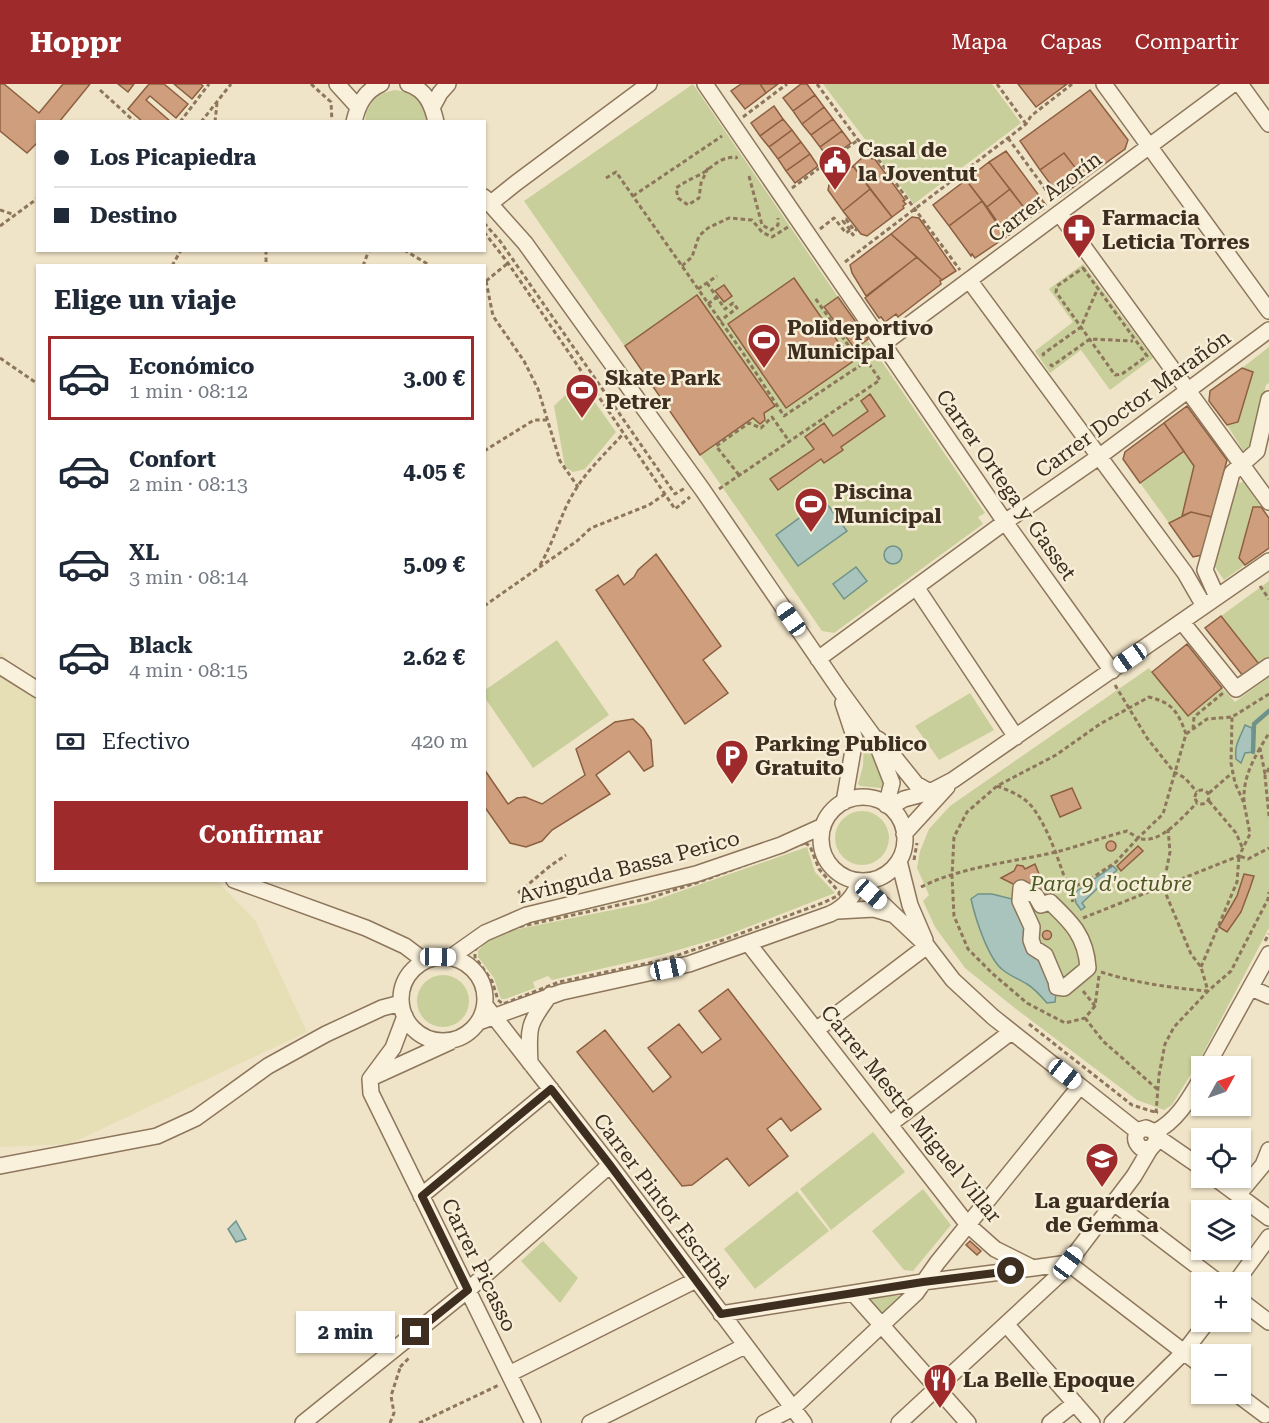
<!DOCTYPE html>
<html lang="es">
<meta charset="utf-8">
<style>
body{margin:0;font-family:"Roboto Serif",serif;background:#f6f6f7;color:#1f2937;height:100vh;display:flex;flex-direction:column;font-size:22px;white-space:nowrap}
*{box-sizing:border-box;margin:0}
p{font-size:20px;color:#747a83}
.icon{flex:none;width:33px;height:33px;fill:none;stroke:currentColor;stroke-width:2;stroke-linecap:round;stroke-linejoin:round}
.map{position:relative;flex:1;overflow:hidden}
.drawer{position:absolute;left:36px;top:180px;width:450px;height:618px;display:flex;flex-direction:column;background:#fff;border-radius:0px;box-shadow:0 2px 4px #0004}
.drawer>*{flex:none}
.guide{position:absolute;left:36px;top:36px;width:450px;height:132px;border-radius:0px;box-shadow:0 2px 4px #0004;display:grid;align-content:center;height:132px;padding:0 18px;background:#fff}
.needle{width:39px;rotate:50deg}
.buttons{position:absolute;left:1191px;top:972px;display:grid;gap:12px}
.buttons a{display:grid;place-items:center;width:60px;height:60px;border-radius:0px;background:#fff;box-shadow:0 2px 4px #0004;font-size:30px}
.end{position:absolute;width:27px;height:27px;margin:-14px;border:8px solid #3d2e20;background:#fff;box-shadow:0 0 0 3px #fff}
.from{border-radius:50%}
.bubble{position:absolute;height:42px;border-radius:0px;background:#fff;box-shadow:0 2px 4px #0004;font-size:20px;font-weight:700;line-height:42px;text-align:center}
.car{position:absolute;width:18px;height:36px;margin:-18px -9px;border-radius:8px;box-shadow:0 0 4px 2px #0007;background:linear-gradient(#fff 24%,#345 0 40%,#fff 0 76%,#345 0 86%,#fff 0)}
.guide b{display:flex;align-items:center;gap:21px;height:57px;font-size:22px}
.guide b+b{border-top:2px solid #e0e1e3}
.guide i{width:15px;height:15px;background:#1f2937}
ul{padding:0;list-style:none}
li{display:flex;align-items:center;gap:18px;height:84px;margin:0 12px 9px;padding:0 6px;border:3px solid transparent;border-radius:0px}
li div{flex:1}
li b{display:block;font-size:22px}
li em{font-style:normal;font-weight:700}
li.active{border-color:#9e2a2b}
li>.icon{width:54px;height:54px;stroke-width:1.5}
h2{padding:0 18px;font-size:27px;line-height:72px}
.pay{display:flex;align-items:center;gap:15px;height:66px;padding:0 18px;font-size:22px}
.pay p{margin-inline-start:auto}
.action{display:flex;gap:12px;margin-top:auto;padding:12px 18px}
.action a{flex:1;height:69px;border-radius:0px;background:#9e2a2b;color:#fff;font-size:24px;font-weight:700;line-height:69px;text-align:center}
header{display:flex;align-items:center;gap:36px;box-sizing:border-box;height:84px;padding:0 30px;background:#9e2a2b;color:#fff}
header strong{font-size:28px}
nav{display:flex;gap:33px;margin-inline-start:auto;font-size:21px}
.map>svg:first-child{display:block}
</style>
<header>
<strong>Hoppr</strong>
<nav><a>Mapa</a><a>Capas</a><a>Compartir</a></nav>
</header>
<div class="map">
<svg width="1269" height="1339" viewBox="0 0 1269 1339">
<rect width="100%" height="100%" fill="#f0e4c8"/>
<!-- farmland -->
<path fill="#e6deb5" d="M0,568l37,39 1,189 179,1 38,39 52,112 -237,112 -70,3z"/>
<!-- green -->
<path fill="#c9cf9b" d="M693,0l292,429 -7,4 5,7 -149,109 -12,-2 -298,-430z
M823,0h169l29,39 -107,81z
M395,6c18,2 30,12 32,32h-62c1,-19 12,-29 30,-32z
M1083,180l70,94 -43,32 -29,-40 -31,23 -15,-22 38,-29 -24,-33z
M1269,263v36l-3,2 -14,59 -8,8 -17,-27 11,-4 14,-49 -10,-4z
M580,297l36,51 -31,37 -12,3 -8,-5 -11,-61z
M1184,367l10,15 -12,50 -13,7 -29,-40z
M1244,397l17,26h-9l-13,51 6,7 -21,15 -11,-16 25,-80z
M1269,497v76l-10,7 -38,-48z
M557,556l52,75 -76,53 -48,-70v-8z
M1149,584l39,48 34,-28 13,14 34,-25v251l-70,133 -27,44 -8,5 -27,-10 -121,-91 -51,-41 -30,-41 -12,-26 6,-6 -12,-27 3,-17 9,-22 21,-23z
M970,609l24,37 -55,30 -24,-34z
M864,653h3l18,48 -4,3 -21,-2 -2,-2 5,-18z
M835 754a27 27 0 1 1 54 0a27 27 0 1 1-54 0Z
M807,763l8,25 20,21 -113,44 -61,18 -109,25 -4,-4 -15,6 2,6 -30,11h-4l-7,-21 -16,-21v-6l6,-7 19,-12 144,-29z
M417 917a26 26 0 1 1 52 0a26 26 0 1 1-52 0Z
M873,1048l32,40 -74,58 -31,-41z
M923,1105l28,36 -38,46 -9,-1 -32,-39z
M797,1107l32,40 -74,58 -31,-40z
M543,1157l35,37 -18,25 -39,-42z
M906,1211l-21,20 -18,-17z"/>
<!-- water -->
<path fill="#a9c4bc" stroke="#6f938a" stroke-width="1.5" d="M824,416l23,31 -49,35 -22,-31z
M884 471a9 9 0 1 1 18 0a9 9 0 1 1-18 0Z
M856,483l11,14 -23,18 -11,-15z
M1245,641l7,3 1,24 -8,1 -4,10 -5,-4c-2,-14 4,-21 9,-34z
M1113,782l4,4 -35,33 3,4 -4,3 -5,-7 -2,-10z
M978,810h14l28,7 36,92 -1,9 -8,1c-6,-7 -12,-14 -20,-19 -8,-5 -17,-8 -24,-14 -15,-11 -28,-53 -32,-71z
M236,1137l10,18 -10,3 -8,-13z"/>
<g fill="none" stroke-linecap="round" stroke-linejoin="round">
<!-- stream -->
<path stroke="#6f938a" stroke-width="4.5" d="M1253,668l1,-28 15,-13"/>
</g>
<!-- building -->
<path fill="#cf9f7d" stroke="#8d5f41" stroke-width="1.5" d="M0,0h4l35,29 24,-29h27l-31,38h-21v20l-11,11 -27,-22z
M118,0h16l-6,8z
M149,0h15l24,20 -12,14 -26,-22 -4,4 25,22h-28l-15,-13z
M174,0h27l2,2 -11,13z
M741,0h19l6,9 -21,16 -14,-18z
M760,0h18l-12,9z
M801,0h6l8,11 -22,16 -10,-13z
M1018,0h49l-31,23z
M1090,6l38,50 -3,9 -41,30 -20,-26 -24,17 -20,-29z
M815,11l9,12 -22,17 -9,-13z
M774,22l9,13 -23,17 -9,-13z
M824,23l9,12 -22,16 -9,-11z
M783,35l9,11 -23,17 -9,-11z
M833,35l9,12 -22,16 -9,-12z
M792,46l9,12 -23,17 -9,-12z
M842,47l9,12 -22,16 -9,-12z
M801,58l9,12 -24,17 -8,-12z
M1006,67l40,54 -3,2 1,2 -13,8 -42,-55z
M1064,69l20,26 -24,18 -20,-27z
M810,70l8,12 -23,17 -9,-12z
M870,71l2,4 2,-1 31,42 -2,1 3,3 -3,2 1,2 -12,9 -39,-51 11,-10 2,2z
M989,78l21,27 -23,18 -21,-27z
M853,82l17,23 -27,22 -15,-21 1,-5z
M966,96l16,21 -33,25 -16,-21z
M870,105l22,28 -25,19 -6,-2 -18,-23z
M1010,105l21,28 -22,18 -4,-2 -18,-26z
M982,117l24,36 -31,21 -3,-4 -1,2 -22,-30z
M912,133l7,1 37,53 -14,9 -51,-46z
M891,150l26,23 -51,39 -14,-23 -2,-8z
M917,173l25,23 -2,1 1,3 -43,33 -2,-3 -11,8 -4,-5 -2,1 -14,-20z
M794,194l58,84 -66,46 -58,-84z
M724,201l8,11 -8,6 -9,-11z
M697,211l78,111 -11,7 1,7 -5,4 -7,-6 -53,37 -75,-109z
M838,213l30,42 -13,10 -31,-42z
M1242,284l11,4 -15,50 -11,3 -18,-24 1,-10z
M870,310l15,22 -44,31 2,3 -19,13 -3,-4 -43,31 -8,-11 44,-30 -9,-12 19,-14 9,13 35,-25 -7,-10z
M1187,322l40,54 -15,57 -21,-5 -9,4 12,-50 -30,-43z
M1164,339l20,28 -44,32 -17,-24 2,-7z
M1253,423h8l8,11v30l-24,17 -6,-7z
M1191,428l21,5 -10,38 -9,2 -24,-34z
M656,470l65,92 -18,14 25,33 -43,31 -89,-134 22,-15 6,10 10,-8 4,-7z
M1221,532l38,48 -16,12 -38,-48z
M1187,560l35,44 -34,28 -36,-44z
M633,635l10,9 8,12 2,26 -9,5 -15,-20 -33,24 14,19 -58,36 -10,11 -16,6 -16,-4 -26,-37v-37l24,35 9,-6 8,-1 17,7 43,-29 -9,-26 39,-27z
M1072,704l9,20 -21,9 -9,-21z
M1106 762a5 5 0 1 1 10 0a5 5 0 1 1-10 0Z
M1138,762l5,5 -22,20 -4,-5z
M1035,780l15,38 -49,-24 13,-7 3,-6 6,1 2,3z
M1244,790l10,2 -4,12 -9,24 -14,20 -8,-5 18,-31z
M1042.5 851a4.5 4.5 0 1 1 9 0a4.5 4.5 0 1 1-9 0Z
M728,905l93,120 -30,22 -10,-13 -14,11 21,27 -39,30 -22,-28 -35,27 -10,1 -105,-134 28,-22 48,62 18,-15 -23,-29 31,-24 23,29 19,-14 -22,-28z
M970,1157l11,10 -4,4 -11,-10z"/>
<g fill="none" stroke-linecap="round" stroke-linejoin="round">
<defs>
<path id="minor" d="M337,0l20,22
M408,0c18,6 24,20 28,38
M705,0l300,438 107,149
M1104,0l165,227
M1240,0l29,40
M433,22l7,-13 8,-9
M354,38c4,-18 11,-31 27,-38
M484,113l41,46 177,246 137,200 35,48 18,46 -6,22
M491,119l25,-20 133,-99
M1059,129l210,289
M969,196l216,293 19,33
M883,260l350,-260
M916,503l100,150
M1217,513l-12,-27 27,-97 25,-22 12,-52
M1182,538l54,67 33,-23
M818,575l187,-137 95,-66 169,-126
M0,582l38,24
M843,619l12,36 -11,63
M878,655l5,4 33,41 14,8
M821 755a42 42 0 1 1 84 0a42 42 0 1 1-84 0Z
M890,723l14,-8 26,-7 23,-12 316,-219
M904,750l43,-47
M899,777l11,44 15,35
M234,796l132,48 39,18 20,15
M862,798l9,11 56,53 26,34 40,37 144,114
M1021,804l15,8 5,9 9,-3c21,20 36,34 38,66l-24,20 -7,-1 -1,-6 -11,-26 -11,-7 -3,-8 1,-13 -12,-26z
M838,827l36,-2 17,5
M748,859l220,282 27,24 38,19 35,-5 134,103
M451,873l34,-24 42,-18 169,-41 85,-29 42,-19
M401 915a42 42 0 1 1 84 0a42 42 0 1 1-84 0Z
M1251,904l18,8
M485,921l125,160 194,258
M405,932l-12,32 -23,31 1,14 162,330
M479,938l83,-30 127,-28 141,-50c14,-6 25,-19 30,-33
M816,946l111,-84
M530,979c-2,-36 -2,-39 20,-68
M1207,982l62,-112
M371,994l79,-36
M890,1040l121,-92
M1155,1048c23,-12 34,-33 47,-55
M1157,1053l45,31
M0,1082l157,-30 39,-18 72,-52 58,-32 56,-26 19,-5
M1215,1094l54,40
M1238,1111l25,-30 6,-15
M421,1112l130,-107
M1114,1119l104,79
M1236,1198l33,-45
M854,1210l114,129
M1240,1216l29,22
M721,1230l202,-32 110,-14
M1006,1240l86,99
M509,1290l187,-94
M1237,1310l28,21
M303,1339l165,-133 142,-125
M590,1339l155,-77
M764,1339l29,-15 123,-115 21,-30 143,-177
M899,1339l160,-148 75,-99 16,-27 7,-8 -2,-9 -9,-4c-11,2 -14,12 -5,20l9,1
M1050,1339l25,-20
M1112,1339l72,-71 23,-30"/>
</defs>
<!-- minor casing -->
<use href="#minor" stroke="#8d765c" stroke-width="18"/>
<!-- path -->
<path stroke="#8d765c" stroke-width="3" stroke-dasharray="4.5 3" stroke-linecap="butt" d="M311,0l20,18 1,20
M817,0l41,56 14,11 88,119
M997,0l29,40
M100,6l35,32
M743,33l44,-33
M180,38l29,-38
M201,38l30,-38
M215,38l2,-19
M1008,54l46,63
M708,84l-7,15 -2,15 -11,7 -10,-7 -2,-10c7,-5 13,-8 21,-12 16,-7 18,-18 39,-19l1,2
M749,92l13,49 9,5 7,-5v-7
M606,94l10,-6 127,181 41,63 83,-55
M792,104l66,-48
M633,112l89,-60
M0,126l15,5
M484,139l16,18 175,253 10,-6
M0,142l38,-28
M820,145l14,-11 12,15 4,-3 3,5 4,-7
M850,146l-7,-9 3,-2 8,11
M484,148l24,31 167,246 15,-12
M266,166v16
M404,166l27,16
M845,178l163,-124 18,-14 5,-8 41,-32
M172,182l9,-16
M363,182l6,-16
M682,182l10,-9 7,-21 9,-8 21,-10 23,2 10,12 10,5 16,-10
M1083,184l64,88 -25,18 -7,1 -59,-83 1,-6z
M486,197l7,35 31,45 14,28 22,72 18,26
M486,197l22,-18
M707,199l18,26 8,-6 4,5 -17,13
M698,205l19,-13
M708,220l9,-7
M1044,272l-1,-2 38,-27 16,-37
M0,274l38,26
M1050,280l2,2 38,-27 43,2
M484,367l50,-31h13
M739,391l-23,-29 33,-23 12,5 11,-11 17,24
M719,405l161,-109 -20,-29 -5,4 -40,-57
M540,481c14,-23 20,-50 34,-73 13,-22 33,-40 49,-58
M1260,502l9,13
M484,522l93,-65 14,-13 58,-23 16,-11
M1115,601l32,53 27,34 11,6 12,14
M1193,645l1,-12 29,-24
M1269,684l-4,8 4,40
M1265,690l-5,-26 9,-15
M997,702c13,5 27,10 36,22 19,26 29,64 40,94
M1195 713a7 7 0 1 1 14 0a7 7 0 1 1-14 0Z
M1209,709l23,-20
M1209,717l27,32 7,16
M1244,718c-1,-21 6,-36 16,-54
M805,759l5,3 9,23 20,23v3l-14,7 -102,38 -60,20 -104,22 -56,22 -5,-4 -6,-19 -17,-24v-7l8,-8 21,-12 142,-31 53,-17z
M914,776l3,-17
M921,803c39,-20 92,-25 135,-35 24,-6 47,-15 71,-21l11,7 25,-24 23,-80 21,-15 25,-2 37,-23
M1069,805l20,-9 27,-18 22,-24c22,8 45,-22 59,-35
M518,809l32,-27 16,-11
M1083,834l156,-62 11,-22 -6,-31 -9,-20 -4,-20 1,-46
M1265,857l4,-7
M1201,883l36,-85 2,-26 9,3 21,-11
M1101,888c35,11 71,16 107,19l-7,-24 -10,-13 -28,-67 7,-35 -2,-23
M1099,892l-4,30 -10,12 -20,5 -38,-20 -34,-29 -25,-25 -14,-33 -2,-40 2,-39 13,-25 30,-26 59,-31 44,-31 49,-27c24,6 29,15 37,37
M1083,907l12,15
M1085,934l18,23 54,48
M1029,940l103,81 26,8
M1156,1029l3,-38 6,-31 9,-17 34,-36 23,-20 37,-72 1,-7
M400,1283l9,-9
M390,1339l4,-10 -3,-17 9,-28
M419,1339l80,-38"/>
<!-- minor -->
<use href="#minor" stroke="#faf1dc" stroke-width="15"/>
</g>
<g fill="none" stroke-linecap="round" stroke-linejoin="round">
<!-- route -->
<path stroke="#3d2e20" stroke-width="8" d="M416,1248l52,-42 -46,-94 129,-107 59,76 111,149 202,-32 88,-11"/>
</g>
<!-- icons -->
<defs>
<symbol id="civic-pin" viewBox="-11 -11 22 30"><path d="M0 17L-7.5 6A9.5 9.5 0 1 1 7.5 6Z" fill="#9e2a2b" stroke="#f7eed8"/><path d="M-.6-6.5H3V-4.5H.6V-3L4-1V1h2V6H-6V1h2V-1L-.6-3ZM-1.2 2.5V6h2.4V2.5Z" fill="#fff"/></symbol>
<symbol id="pharmacy-pin" viewBox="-11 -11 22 30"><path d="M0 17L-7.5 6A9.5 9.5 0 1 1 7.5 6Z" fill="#9e2a2b" stroke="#f7eed8"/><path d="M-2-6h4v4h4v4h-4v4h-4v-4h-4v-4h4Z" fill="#fff"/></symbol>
<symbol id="stadium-pin" viewBox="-11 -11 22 30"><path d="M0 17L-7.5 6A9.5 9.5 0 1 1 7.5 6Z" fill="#9e2a2b" stroke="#f7eed8"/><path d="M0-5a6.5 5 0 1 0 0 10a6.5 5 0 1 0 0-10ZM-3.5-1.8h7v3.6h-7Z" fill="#fff"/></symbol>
<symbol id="parking-pin" viewBox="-11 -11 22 30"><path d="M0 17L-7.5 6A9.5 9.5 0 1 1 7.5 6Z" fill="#9e2a2b" stroke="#f7eed8"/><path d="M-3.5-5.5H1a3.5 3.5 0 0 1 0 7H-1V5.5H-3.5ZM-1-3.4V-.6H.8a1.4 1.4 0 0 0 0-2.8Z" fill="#fff"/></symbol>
<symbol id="school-pin" viewBox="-11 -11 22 30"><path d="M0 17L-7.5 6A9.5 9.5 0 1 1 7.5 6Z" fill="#9e2a2b" stroke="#f7eed8"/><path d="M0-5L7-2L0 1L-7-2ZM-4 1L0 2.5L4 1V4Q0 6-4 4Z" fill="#fff"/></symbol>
<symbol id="restaurant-pin" viewBox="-11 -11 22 30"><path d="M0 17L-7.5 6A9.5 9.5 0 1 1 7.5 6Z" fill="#9e2a2b" stroke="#f7eed8"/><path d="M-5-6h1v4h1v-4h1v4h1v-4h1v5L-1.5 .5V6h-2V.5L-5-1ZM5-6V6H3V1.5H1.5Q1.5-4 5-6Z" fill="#fff"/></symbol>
</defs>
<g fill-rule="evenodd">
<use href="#civic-pin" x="816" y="59" width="38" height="52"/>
<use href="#pharmacy-pin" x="1060" y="127" width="38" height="52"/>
<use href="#stadium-pin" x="745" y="237" width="38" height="52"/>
<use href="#stadium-pin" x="563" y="287" width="38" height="52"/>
<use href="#stadium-pin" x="792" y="401" width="38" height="52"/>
<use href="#parking-pin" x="713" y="653" width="38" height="52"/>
<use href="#school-pin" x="1083" y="1056" width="38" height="52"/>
<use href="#restaurant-pin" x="921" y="1277" width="38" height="52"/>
</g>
<g text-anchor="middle" stroke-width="5" stroke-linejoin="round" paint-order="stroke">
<!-- poi labels -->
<g font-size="21" font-weight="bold" fill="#3d2e20" stroke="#f7eed8" text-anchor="start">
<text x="858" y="73">Casal de<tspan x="858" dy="24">la Joventut</tspan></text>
<text x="1102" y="141">Farmacia<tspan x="1102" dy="24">Leticia Torres</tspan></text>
<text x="787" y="251">Polideportivo<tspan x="787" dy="24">Municipal</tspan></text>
<text x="605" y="301">Skate Park<tspan x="605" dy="24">Petrer</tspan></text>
<text x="834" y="415">Piscina<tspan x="834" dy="24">Municipal</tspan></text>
<text x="755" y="667">Parking Publico<tspan x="755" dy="24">Gratuito</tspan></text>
<text x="1102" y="1124" text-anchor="middle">La guardería<tspan x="1102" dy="24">de Gemma</tspan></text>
<text x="963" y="1303">La Belle Epoque</text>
</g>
<!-- street labels -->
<g font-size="21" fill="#3d2e20" stroke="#f7eed8">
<text transform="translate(1045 113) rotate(-37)" y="7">Carrer Azorín</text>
<text transform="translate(1133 320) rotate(-36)" y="7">Carrer Doctor Marañón</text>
<text transform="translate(1006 401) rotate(55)" y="7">Carrer Ortega y Gasset</text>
<text transform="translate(629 783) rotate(-15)" y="7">Avinguda Bassa Perico</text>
<text transform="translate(911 1030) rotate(51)" y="7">Carrer Mestre Miguel Villar</text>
<text transform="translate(662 1117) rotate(53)" y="7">Carrer Pintor Escribà</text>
<text transform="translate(479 1181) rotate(64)" y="7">Carrer Picasso</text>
</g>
<!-- park labels -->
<g font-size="21" font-style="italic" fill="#4d5a26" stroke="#f7eed8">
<text x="1111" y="807">Parq 9 d'octubre</text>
</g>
</g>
</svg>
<div class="buttons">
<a><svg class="needle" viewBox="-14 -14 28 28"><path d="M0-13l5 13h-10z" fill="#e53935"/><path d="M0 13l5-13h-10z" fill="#747a83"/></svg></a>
<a><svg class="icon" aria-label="locate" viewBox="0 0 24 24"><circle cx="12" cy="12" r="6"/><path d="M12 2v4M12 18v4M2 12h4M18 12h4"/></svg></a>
<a><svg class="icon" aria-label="layers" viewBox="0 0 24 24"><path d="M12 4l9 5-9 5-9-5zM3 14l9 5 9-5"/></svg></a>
<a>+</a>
<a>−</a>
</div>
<i class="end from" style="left:1011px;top:1187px"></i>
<i class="end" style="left:416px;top:1248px"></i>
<div class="bubble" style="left:296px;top:1227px;width:99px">2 min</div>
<i class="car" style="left:791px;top:535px;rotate:325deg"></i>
<i class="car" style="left:1130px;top:574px;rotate:235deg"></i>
<i class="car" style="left:871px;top:810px;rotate:131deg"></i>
<i class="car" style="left:438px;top:873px;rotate:91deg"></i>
<i class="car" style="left:668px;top:885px;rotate:78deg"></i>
<i class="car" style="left:1065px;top:990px;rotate:128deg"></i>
<i class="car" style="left:1068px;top:1179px;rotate:37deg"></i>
<div class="guide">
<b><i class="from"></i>Los Picapiedra</b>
<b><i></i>Destino</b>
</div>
<section class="drawer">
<h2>Elige un viaje</h2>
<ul>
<li class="active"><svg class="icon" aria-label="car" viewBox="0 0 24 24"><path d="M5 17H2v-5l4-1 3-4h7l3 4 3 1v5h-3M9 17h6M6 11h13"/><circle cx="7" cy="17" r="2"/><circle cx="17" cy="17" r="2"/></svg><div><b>Económico</b><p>1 min · 08:12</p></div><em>3.00 €</em></li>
<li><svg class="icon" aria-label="car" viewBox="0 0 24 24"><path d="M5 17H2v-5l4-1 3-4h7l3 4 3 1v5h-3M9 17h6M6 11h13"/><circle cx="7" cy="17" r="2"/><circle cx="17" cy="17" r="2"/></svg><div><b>Confort</b><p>2 min · 08:13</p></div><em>4.05 €</em></li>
<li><svg class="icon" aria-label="car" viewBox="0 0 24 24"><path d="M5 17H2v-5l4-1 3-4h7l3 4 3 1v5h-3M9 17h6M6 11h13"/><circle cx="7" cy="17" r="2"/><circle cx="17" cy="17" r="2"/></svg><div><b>XL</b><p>3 min · 08:14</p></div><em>5.09 €</em></li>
<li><svg class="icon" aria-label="car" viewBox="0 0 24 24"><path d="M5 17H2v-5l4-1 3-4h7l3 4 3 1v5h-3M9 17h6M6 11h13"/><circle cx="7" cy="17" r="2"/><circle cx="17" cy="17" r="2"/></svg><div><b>Black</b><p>4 min · 08:15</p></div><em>2.62 €</em></li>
</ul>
<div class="pay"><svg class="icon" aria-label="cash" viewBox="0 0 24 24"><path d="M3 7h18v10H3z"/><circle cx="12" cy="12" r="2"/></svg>Efectivo<p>420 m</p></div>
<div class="action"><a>Confirmar</a></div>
</section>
</div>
